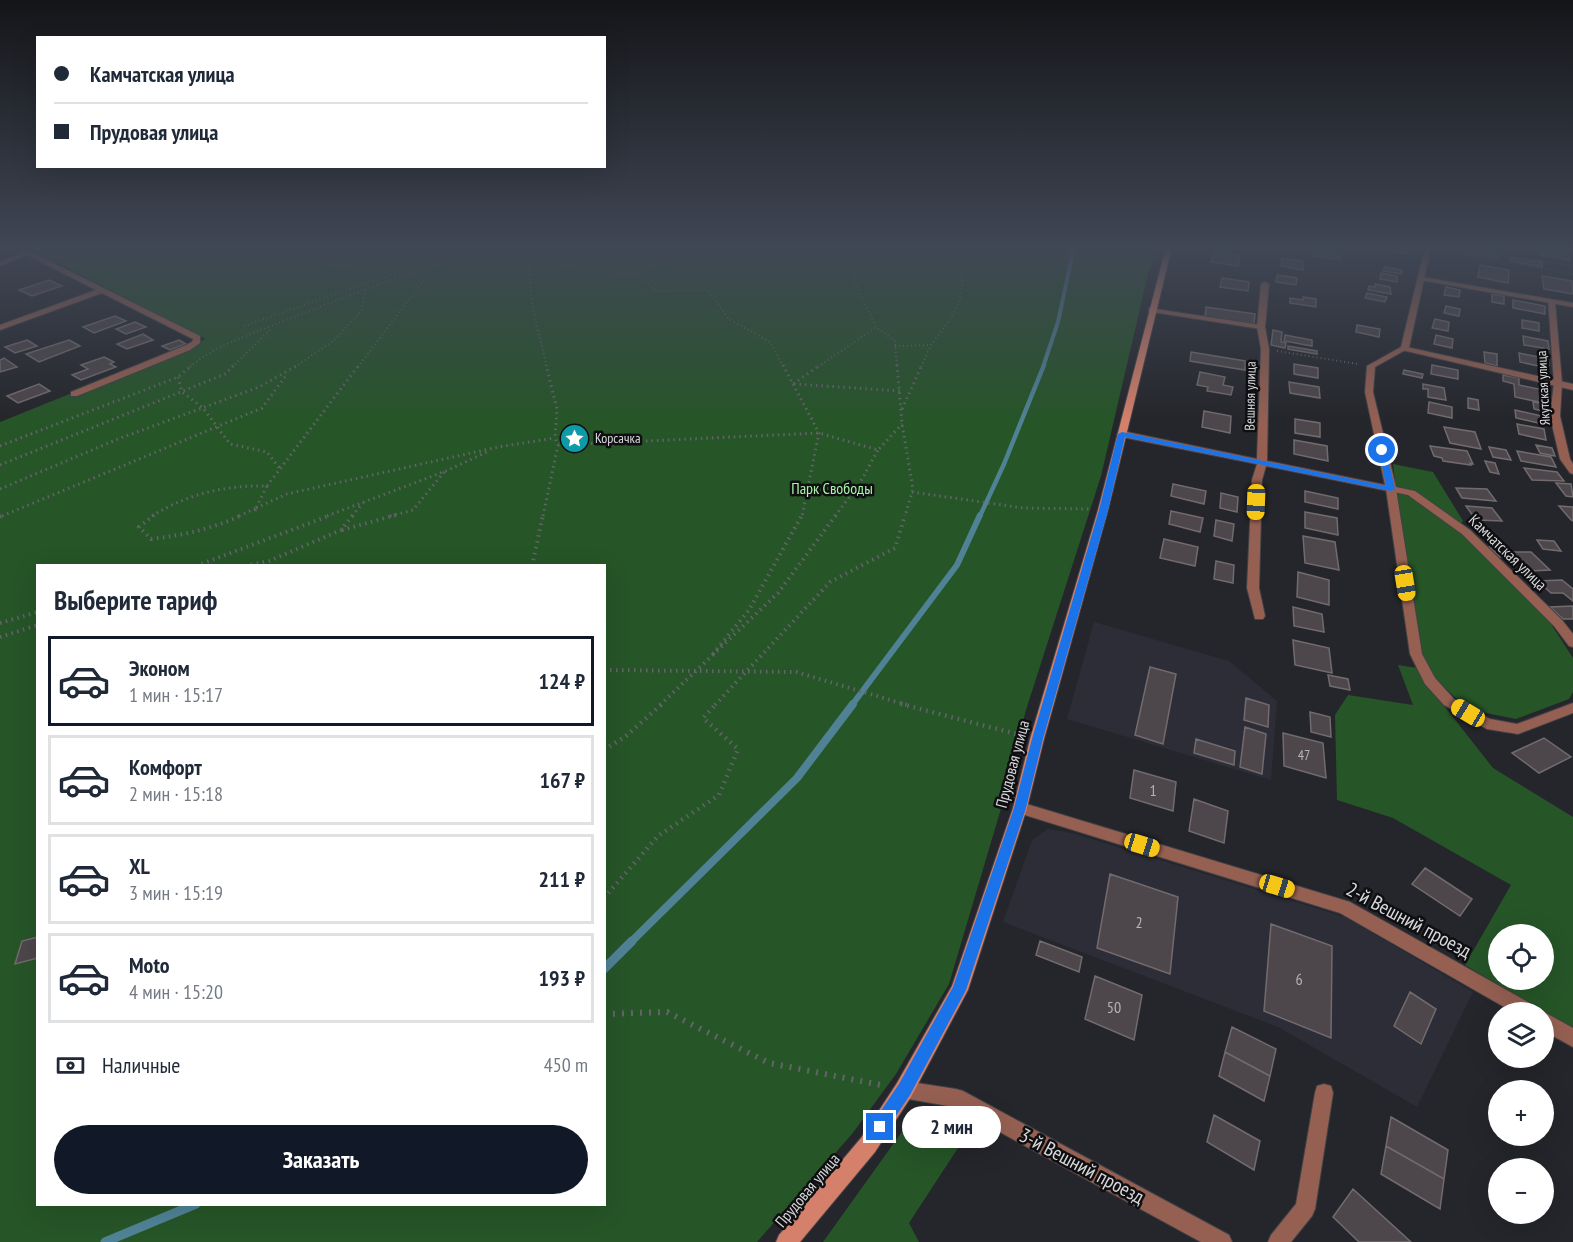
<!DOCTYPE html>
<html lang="ru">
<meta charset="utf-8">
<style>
body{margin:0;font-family:"PT Sans Narrow",sans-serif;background:#f6f6f7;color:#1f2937;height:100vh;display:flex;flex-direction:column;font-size:22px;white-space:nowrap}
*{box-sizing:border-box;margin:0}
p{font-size:20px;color:#747a83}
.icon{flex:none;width:33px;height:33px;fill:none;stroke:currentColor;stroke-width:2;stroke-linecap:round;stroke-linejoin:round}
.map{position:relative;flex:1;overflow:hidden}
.sheet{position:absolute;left:36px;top:564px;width:570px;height:642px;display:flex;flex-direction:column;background:#fff;border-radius:0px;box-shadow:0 6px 24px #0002}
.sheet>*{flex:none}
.top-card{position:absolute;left:36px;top:36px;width:570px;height:132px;border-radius:0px;box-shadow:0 6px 24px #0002;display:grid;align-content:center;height:132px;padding:0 18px;background:#fff}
.controls{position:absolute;left:1488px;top:924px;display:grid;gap:12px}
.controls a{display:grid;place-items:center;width:66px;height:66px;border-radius:50%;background:#fff;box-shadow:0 6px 24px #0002;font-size:30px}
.end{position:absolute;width:27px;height:27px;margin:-14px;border:8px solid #1a73e8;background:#fff;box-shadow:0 0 0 3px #fff}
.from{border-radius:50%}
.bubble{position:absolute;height:42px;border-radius:21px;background:#fff;box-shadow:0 6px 24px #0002;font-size:20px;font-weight:600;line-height:42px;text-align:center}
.car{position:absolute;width:18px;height:36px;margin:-18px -9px;border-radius:8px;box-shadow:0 0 4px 2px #0007;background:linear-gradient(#f5c518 24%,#345 0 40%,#f5c518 0 76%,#345 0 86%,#f5c518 0)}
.top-card b{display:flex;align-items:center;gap:21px;height:57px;font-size:22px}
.top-card b+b{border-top:2px solid #e0e1e3}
.top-card i{width:15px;height:15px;background:#1f2937}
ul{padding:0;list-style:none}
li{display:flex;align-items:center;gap:18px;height:90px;margin:0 12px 9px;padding:0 6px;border:3px solid #e0e1e3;border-radius:0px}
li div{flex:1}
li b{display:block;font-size:22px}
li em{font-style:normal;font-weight:600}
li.selected{border-color:#111827}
li>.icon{width:54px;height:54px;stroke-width:1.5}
h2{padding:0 18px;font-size:27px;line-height:72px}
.pay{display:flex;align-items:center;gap:15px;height:66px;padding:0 18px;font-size:22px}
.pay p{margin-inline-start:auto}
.button{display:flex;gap:12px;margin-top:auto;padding:12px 18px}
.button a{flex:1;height:69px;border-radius:36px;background:#111827;color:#fff;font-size:24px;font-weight:600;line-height:69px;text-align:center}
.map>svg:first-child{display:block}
</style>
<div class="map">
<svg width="1573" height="1242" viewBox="0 0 1573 1242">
<rect width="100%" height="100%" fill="#25262b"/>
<!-- built -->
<path fill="#2d2d38" d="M1094,622l135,39 48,40 -6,79 -204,-61z
M1048,829l24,4 273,84 128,75 -56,115 -139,-80 -275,-105 29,-82z"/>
<!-- green -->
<path fill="#265528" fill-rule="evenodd" d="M38,247h1119l-9,27 -47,202 -75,234 -26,102 -51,172 -53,90 -44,60 -95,108h-757v-820l206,-83 -176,-90zM38,566h566v638h-566z
M1393,464l40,8 30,49 -7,8 93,92 24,37v34l-4,7 -53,20 -30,-6 -26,-11 -21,-20 -13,1 67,85 80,49v212l-108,-64 46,-80 -118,-67 -56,-18 -2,-85 13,-20 65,10 -15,-40 20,3zM1498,934h46v46h-46z
M919,1108l52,20 -62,95 10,19h-96z"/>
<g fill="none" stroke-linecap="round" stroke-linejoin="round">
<!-- stream-far4 -->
<path stroke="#508296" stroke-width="4" d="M1043,367l15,-45 16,-75"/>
<!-- stream-far3 -->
<path stroke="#508296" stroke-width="4.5" d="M980,516l24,-52 40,-99"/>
<!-- stream-far2 -->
<path stroke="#508296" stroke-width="6" d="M852,705l105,-140 23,-50"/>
<!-- stream-far1 -->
<path stroke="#508296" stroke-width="8" d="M630,943l167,-165 56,-74"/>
<!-- stream -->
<path stroke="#508296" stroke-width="9" d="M604,969l28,-28
M105,1242l91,-38"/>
</g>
<!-- building -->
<path fill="#4d464a" stroke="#726b6e" stroke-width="1.5" d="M1315,247h17v8l8,1v4l-26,-4z
M1384,247h27l10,2v3l-15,-2v4l-22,-4z
M1540,247h33v2l-4,-1 1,12 -30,-5z
M1462,248l35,6 1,4 -36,-6z
M1213,252l27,4 -2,10 -27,-4z
M1511,257l31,5v5l-31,-6z
M1282,258l21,3v9l-22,-4z
M1480,265l29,5 -1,13 -30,-6z
M1385,267l17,3 -1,4 -18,-3z
M1381,273l16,3v6l-17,-3z
M1277,275l20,3 -1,7 -20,-3z
M1542,276l30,5 1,13 -29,-5z
M1222,278l27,4 -1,9 -28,-4z
M49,280l13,6 -30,10 -13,-6z
M1375,284l15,3 1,7 -23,-4 1,-4 6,1z
M1446,287l14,3 -1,7 -15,-2z
M1367,293l20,4 -2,5 -20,-4z
M1492,294l12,2v8l-12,-2z
M1303,297l13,2v8l-26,-4v-5l13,2z
M1513,300l32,6v8l-32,-6z
M1446,306l14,3 -1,7 -15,-3z
M1206,307l49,7 -1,10 -49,-7z
M115,316l11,5 -32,12 -11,-6z
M1435,319l14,3 -1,9 -16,-3z
M1522,320l17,3v8l-17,-3z
M135,322l11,5 -20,7 -10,-5z
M1357,325l23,4 -1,8 -23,-5z
M1273,330l9,2 -1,10 5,1 -1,5 -14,-3z
M143,334l10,6 -26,9 -10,-5z
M1285,335l27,5v6l-28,-5z
M1436,335l17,4 -1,9 -18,-4z
M1523,336l25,5 1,8 -25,-4z
M27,340l10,6 -22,7 -10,-6z
M69,340l11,6 -41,16 -13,-8z
M179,340l7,4 -16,6 -8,-4z
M1288,346l29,5v3l-29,-5z
M1191,352l54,9v9l-55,-9z
M1484,352l13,2v12l-12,-3z
M1519,353l29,6 1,6 -6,-1v3l-23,-5z
M104,357l10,5 -4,2 6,3 -35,13 -9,-5 16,-6 -7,-4z
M4,358l13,9 -17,5v-12z
M1294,364l24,4v10l-24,-4z
M1432,365l26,5v9l-27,-5z
M1404,370l19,4 -1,4 -19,-4z
M1200,372l25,5 -2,8 10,2 -2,8 -24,-4 1,-4 -11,-2z
M1503,375l16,3v7l24,5 1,13 -29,-6 -1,-13 -11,-3z
M1289,382l30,5 1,11 -30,-5z
M39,384l11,7 -32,12 -11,-7z
M1423,384l21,4 2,12 -18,-3v-8h-5z
M1468,398l10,2 1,10 -11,-2z
M1429,402l23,5v11l-24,-5z
M1533,402l12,2 1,8 -12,-3z
M1515,410l27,6 1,8 -27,-6z
M1204,411l27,5 -1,17 -28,-6z
M1295,419l25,4v14l-25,-4z
M1517,424l27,5 2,11 -27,-6z
M1444,427l31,5 6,17 -31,-6z
M1294,440l33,6 1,15 -34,-7z
M1536,445l16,3 3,8 -15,-3z
M1430,446l37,5 6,13 -3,-1 1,2 -28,-4 -1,-3 -8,-2z
M1489,447l17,3 5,10 -18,-3z
M1517,451l34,6 5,10 -35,-6z
M1485,461l10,2 4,11 -9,-2z
M1524,468l33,4 7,9 -32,-1z
M1556,483l15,1 2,13 -7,-1z
M1173,484l33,7 -2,13 -33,-8z
M1456,488l31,1 9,12 -34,-3z
M1305,491l33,7v11l-33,-7z
M1221,493l17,4 -1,15 -17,-4z
M1466,506l26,2 10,13 -26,-1z
M1559,506l14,1v14l-2,-1z
M1171,511l32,7 -3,14 -31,-8z
M1305,512l32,6 1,17 -33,-7z
M1216,520l18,4 -2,17 -18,-5z
M1303,536l32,6 4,28 -34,-7z
M1164,539l34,8 -3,19 -35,-8z
M1537,540l17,1 7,10 -18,-2z
M1501,546l11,10 -12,1 -11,-10z
M1511,552h20l19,18 -20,1z
M1216,561l18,4 -1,18 -19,-4z
M1298,572l31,8v25l-32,-8z
M1562,580l11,9v12l-10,-8h-12l-13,-12z
M1573,606v13h-10l-13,-12z
M1293,607l29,7 2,18 -30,-6z
M1293,640l36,8 3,25 -37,-8z
M1150,667l26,7 -13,70 -28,-9z
M1328,675l20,4 2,11 -20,-4z
M1246,698l23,7 -1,22 -24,-7z
M1310,712l20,5 1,20 -20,-5z
M1245,727l21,7 -4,40 -22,-7z
M1283,733l40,10 3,35 -42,-12z
M1544,738l27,19 -32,16 -27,-20z
M1196,739l39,12 -1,14 -40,-12z
M1134,770l42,12 -3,29 -43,-13z
M1194,799l34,12 -4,32 -35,-12z
M1425,868l47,31 -12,17 -48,-32z
M1110,874l68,23 -8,77 -73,-26z
M1271,924l61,22 -1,92 -67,-27z
M38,937v21l-23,6 7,-23z
M1040,941l42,16 -3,15 -43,-17z
M1095,976l47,19 -8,45 -49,-21z
M1410,992l26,17 -15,35 -27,-18z
M1232,1027l44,22 -6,27 -45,-24z
M1225,1052l45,24 -6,25 -45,-25z
M1214,1115l46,26 -6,29 -47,-28z
M1391,1117l57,33 -4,29 -58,-33z
M1386,1146l58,33 -4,30 -59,-35z
M1353,1189l58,53h-52l-26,-25z"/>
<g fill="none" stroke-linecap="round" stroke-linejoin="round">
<defs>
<path id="lane" d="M1422,277l151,26v4l-153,-27 -2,-1z
M1149,308l112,17 4,2 -4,2 -109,-17h-3z
M1402,346l171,38v6l-171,-40z
M1391,486l5,3 26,165 13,24 19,21 36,20 27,5 56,-21v10l-55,21 -31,-5 -43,-24 -19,-21 -15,-30 -24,-165z"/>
<path id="street" d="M13,247h8l179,89v7l-10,7 -113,46h-6v-4l113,-46 8,-4 1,-3 -91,-46 -102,37v-5l96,-35 -69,-35 -27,11v-4l22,-10z
M1235,247h16l2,2 -3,2z
M1425,247h6l-22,101 -34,19 -2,25 23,95 19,4 55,39 92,90 11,14v13l-4,-1 -15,-20 -92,-92 -54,-39 -142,-29 -4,14 -3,108 6,28 -2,3h-8l-8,-31 5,-108 5,-16 -135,-27 -5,-3 5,-3 135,28 4,-110 -4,-22 4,-43 4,-2 4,2 -4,43 4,22 -2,112 118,24 -20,-93 2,-26 34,-19z
M1548,299l7,2 7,82 -2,33 10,43 3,5v10l-3,-1 -10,-14 -10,-43 4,-33z
M1020,802l330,100 185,104 3,6h-25l-173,-99 -325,-101 -2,-4 2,-4z
M1543,1012h1l29,16v19l-29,-16z
M904,1081l52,8 7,2 266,144 3,7h-31l-247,-135 -57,-10 -2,-7 2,-7z
M1324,1084l7,2 2,7 -18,116 -3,7 -21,26h-23l3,-7 25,-31 19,-111 2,-7z"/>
<path id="secondary" d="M1166,247h6l-64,263 -64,229 -17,69 -59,182 -57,107 -36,55 -75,90h-24l3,-7 82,-97 36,-55 55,-97 61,-178 17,-69 68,-229z"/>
</defs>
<!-- lane casing -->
<use href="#lane" stroke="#414247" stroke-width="2"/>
<!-- street casing -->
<use href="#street" stroke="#414247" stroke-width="2"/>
<!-- secondary casing -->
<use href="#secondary" stroke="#414247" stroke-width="2"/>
<!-- path-far4 -->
<path stroke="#636468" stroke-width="2" stroke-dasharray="1 3" stroke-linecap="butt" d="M307,247l18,16 31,5h49
M526,247l7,63 14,57
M551,247l9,18 76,9 21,17 51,-1 21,29 41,23 14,25
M860,247l-6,34 22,46 19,14 2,26
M1459,247l114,19
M1439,248l20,6 114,20
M51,251l137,-4
M636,274l50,-27
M244,326l198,-69
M895,346l36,-1c14,-19 32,-39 31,-64 0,-12 -4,-22 -2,-34
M1277,351l81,13
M190,367c24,-21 57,-31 86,-43 53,-21 105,-41 159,-59
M232,367l40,-39
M295,367l38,-26 29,-31 3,-20
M358,367l77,-102 25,-18
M818,367l58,-40
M921,367l10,-22"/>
<!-- path-far3 -->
<path stroke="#636468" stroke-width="3" stroke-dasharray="1.5 4" stroke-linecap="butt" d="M783,365l10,19 27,-19
M897,365l5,59 11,65 -8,27
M178,377l4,15 21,16 27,36 37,8 13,17
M793,384l26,49 -17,83
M794,384l107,7
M902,409l20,-44
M558,445l261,-12 59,17 24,-26
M0,446l178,-69 14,-12
M0,465l225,-91 9,-9
M267,486l92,-121
M0,489l118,-50 141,-52 39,-22
M912,492l111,16 68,1
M256,508l31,-14 211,-47 57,-9
M255,511l1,-3
M2,516l260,-108 25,-34
M152,516c35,-22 73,-31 115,-30l-11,22
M239,516l17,-8
M327,516l119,-45 43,-20
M352,516l11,-13
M390,516l23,-6 32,-39
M543,516l15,-71 -3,-7 2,-29 -11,-44
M835,516l23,-30 20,-36"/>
<!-- path-far2 -->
<path stroke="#636468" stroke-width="4" stroke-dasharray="1.5 4.5" stroke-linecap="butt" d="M154,515l-15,12 12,12c33,-4 61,-10 91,-24
M0,517l5,-2
M342,530l54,-15
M196,566l135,-51
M245,566l24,-5 72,-31 12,-15
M532,566l11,-51
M0,623l38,-11
M0,637l38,-12
M713,654l36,-44 53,-95
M604,670l192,2 111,33
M660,705l118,-112 58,-78
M715,705l115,-123 65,-34 10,-33"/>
<!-- path-far1 -->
<path stroke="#636468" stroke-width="4.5" stroke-dasharray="1.5 5" stroke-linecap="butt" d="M901,704l123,32
M604,750l22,-14 36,-32
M604,898l54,-62 61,-41 19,-46 -35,-31 13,-14"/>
<!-- path -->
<path stroke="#636468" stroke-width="6" stroke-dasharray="2 7" stroke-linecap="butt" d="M604,1014l63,-2 102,51 117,23"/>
<!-- lane -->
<use href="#lane" fill="#956052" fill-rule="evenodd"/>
<!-- street -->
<use href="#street" fill="#956052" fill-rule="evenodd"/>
<!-- secondary -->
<use href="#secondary" fill="#d4806a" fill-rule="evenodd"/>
</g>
<!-- sky -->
<linearGradient id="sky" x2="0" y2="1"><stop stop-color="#141518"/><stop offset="0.59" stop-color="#404755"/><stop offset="1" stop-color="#404755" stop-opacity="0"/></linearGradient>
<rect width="1573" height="421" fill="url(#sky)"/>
<!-- route -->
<path fill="#1a73e8" d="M1122,432l264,54 -7,-36 3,-2 4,2 9,39 -4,2 -266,-54 -17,73 -65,229 -17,69 -60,182 -56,105 -25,37 -5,2 -6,-2 -2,-5 2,-6 25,-37 54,-97 61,-179 18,-69 67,-229 19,-76z"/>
<!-- icons -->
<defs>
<symbol id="sight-disc" viewBox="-11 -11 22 22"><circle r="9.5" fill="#0f9aa8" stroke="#0f0f11"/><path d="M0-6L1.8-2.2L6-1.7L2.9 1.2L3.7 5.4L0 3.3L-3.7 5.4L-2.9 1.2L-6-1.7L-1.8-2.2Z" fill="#fff"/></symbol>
</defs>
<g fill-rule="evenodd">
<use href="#sight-disc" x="558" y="422" width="33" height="33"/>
</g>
<g text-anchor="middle" stroke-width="5" stroke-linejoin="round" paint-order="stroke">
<!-- far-street labels -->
<g font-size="14" fill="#d7d8db" stroke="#0f0f11">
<text transform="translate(1543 388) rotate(-93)" y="5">Якутская улица</text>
<text transform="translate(1250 396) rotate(-89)" y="5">Вешняя улица</text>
</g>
<!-- far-poi labels -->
<g font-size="14" fill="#d7d8db" stroke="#0f0f11" text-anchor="start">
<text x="595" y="443">Корсачка</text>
</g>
<!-- number labels -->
<g font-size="14" fill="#b4b4b7">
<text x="1304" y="760">47</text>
</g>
<!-- park labels -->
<g font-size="16" fill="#a7f5a7" stroke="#0f0f11">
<text x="832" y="494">Парк Свободы</text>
</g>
<!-- street labels -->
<g font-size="16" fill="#d7d8db" stroke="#0f0f11">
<text transform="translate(1508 552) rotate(44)" y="6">Камчатская улица</text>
<text transform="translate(1012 764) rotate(-75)" y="6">Прудовая улица</text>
<text transform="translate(807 1190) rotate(-50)" y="6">Прудовая улица</text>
</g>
<!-- near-number labels -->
<g font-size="16" fill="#b4b4b7">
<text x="1153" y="796">1</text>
<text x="1139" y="928">2</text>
<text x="1299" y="985">6</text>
<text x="1114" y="1013">50</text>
</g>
<!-- near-street labels -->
<g font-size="20" fill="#d7d8db" stroke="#0f0f11">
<text transform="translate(1409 920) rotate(28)" y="7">2-й Вешний проезд</text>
<text transform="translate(1082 1166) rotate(28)" y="7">3-й Вешний проезд</text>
</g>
</g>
</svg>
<div class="controls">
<a><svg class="icon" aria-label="locate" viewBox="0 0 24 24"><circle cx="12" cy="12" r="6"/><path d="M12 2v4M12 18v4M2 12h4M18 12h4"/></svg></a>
<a><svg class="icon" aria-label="layers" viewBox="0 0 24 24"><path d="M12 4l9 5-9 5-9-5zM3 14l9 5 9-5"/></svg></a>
<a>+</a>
<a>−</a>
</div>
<i class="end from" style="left:1382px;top:450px"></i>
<i class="end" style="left:880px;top:1127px"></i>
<div class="bubble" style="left:902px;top:1106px;width:99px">2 мин</div>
<i class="car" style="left:1256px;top:502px;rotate:182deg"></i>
<i class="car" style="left:1405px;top:583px;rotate:171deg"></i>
<i class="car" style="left:1468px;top:713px;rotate:301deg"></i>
<i class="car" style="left:1142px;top:845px;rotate:107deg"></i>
<i class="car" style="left:1277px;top:886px;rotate:107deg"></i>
<div class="top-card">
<b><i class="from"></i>Камчатская улица</b>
<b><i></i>Прудовая улица</b>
</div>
<section class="sheet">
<h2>Выберите тариф</h2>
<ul>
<li class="selected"><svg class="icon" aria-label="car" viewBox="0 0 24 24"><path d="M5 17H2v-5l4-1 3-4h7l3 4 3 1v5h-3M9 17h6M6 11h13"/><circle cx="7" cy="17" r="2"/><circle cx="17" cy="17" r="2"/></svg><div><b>Эконом</b><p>1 мин · 15:17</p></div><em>124 ₽</em></li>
<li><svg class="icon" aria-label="car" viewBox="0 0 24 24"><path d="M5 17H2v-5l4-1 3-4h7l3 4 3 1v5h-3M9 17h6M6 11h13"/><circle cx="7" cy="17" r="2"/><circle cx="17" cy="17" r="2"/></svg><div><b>Комфорт</b><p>2 мин · 15:18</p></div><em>167 ₽</em></li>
<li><svg class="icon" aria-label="car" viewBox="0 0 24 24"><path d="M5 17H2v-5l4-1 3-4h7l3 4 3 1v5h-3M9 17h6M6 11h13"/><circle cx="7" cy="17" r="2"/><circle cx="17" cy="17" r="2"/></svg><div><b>XL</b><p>3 мин · 15:19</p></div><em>211 ₽</em></li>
<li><svg class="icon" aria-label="car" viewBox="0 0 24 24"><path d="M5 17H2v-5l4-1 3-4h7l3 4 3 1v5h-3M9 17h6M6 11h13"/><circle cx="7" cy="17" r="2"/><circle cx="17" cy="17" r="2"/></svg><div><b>Moto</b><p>4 мин · 15:20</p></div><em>193 ₽</em></li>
</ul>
<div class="pay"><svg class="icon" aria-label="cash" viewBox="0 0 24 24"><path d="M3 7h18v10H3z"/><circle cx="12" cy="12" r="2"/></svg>Наличные<p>450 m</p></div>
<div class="button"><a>Заказать</a></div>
</section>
</div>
